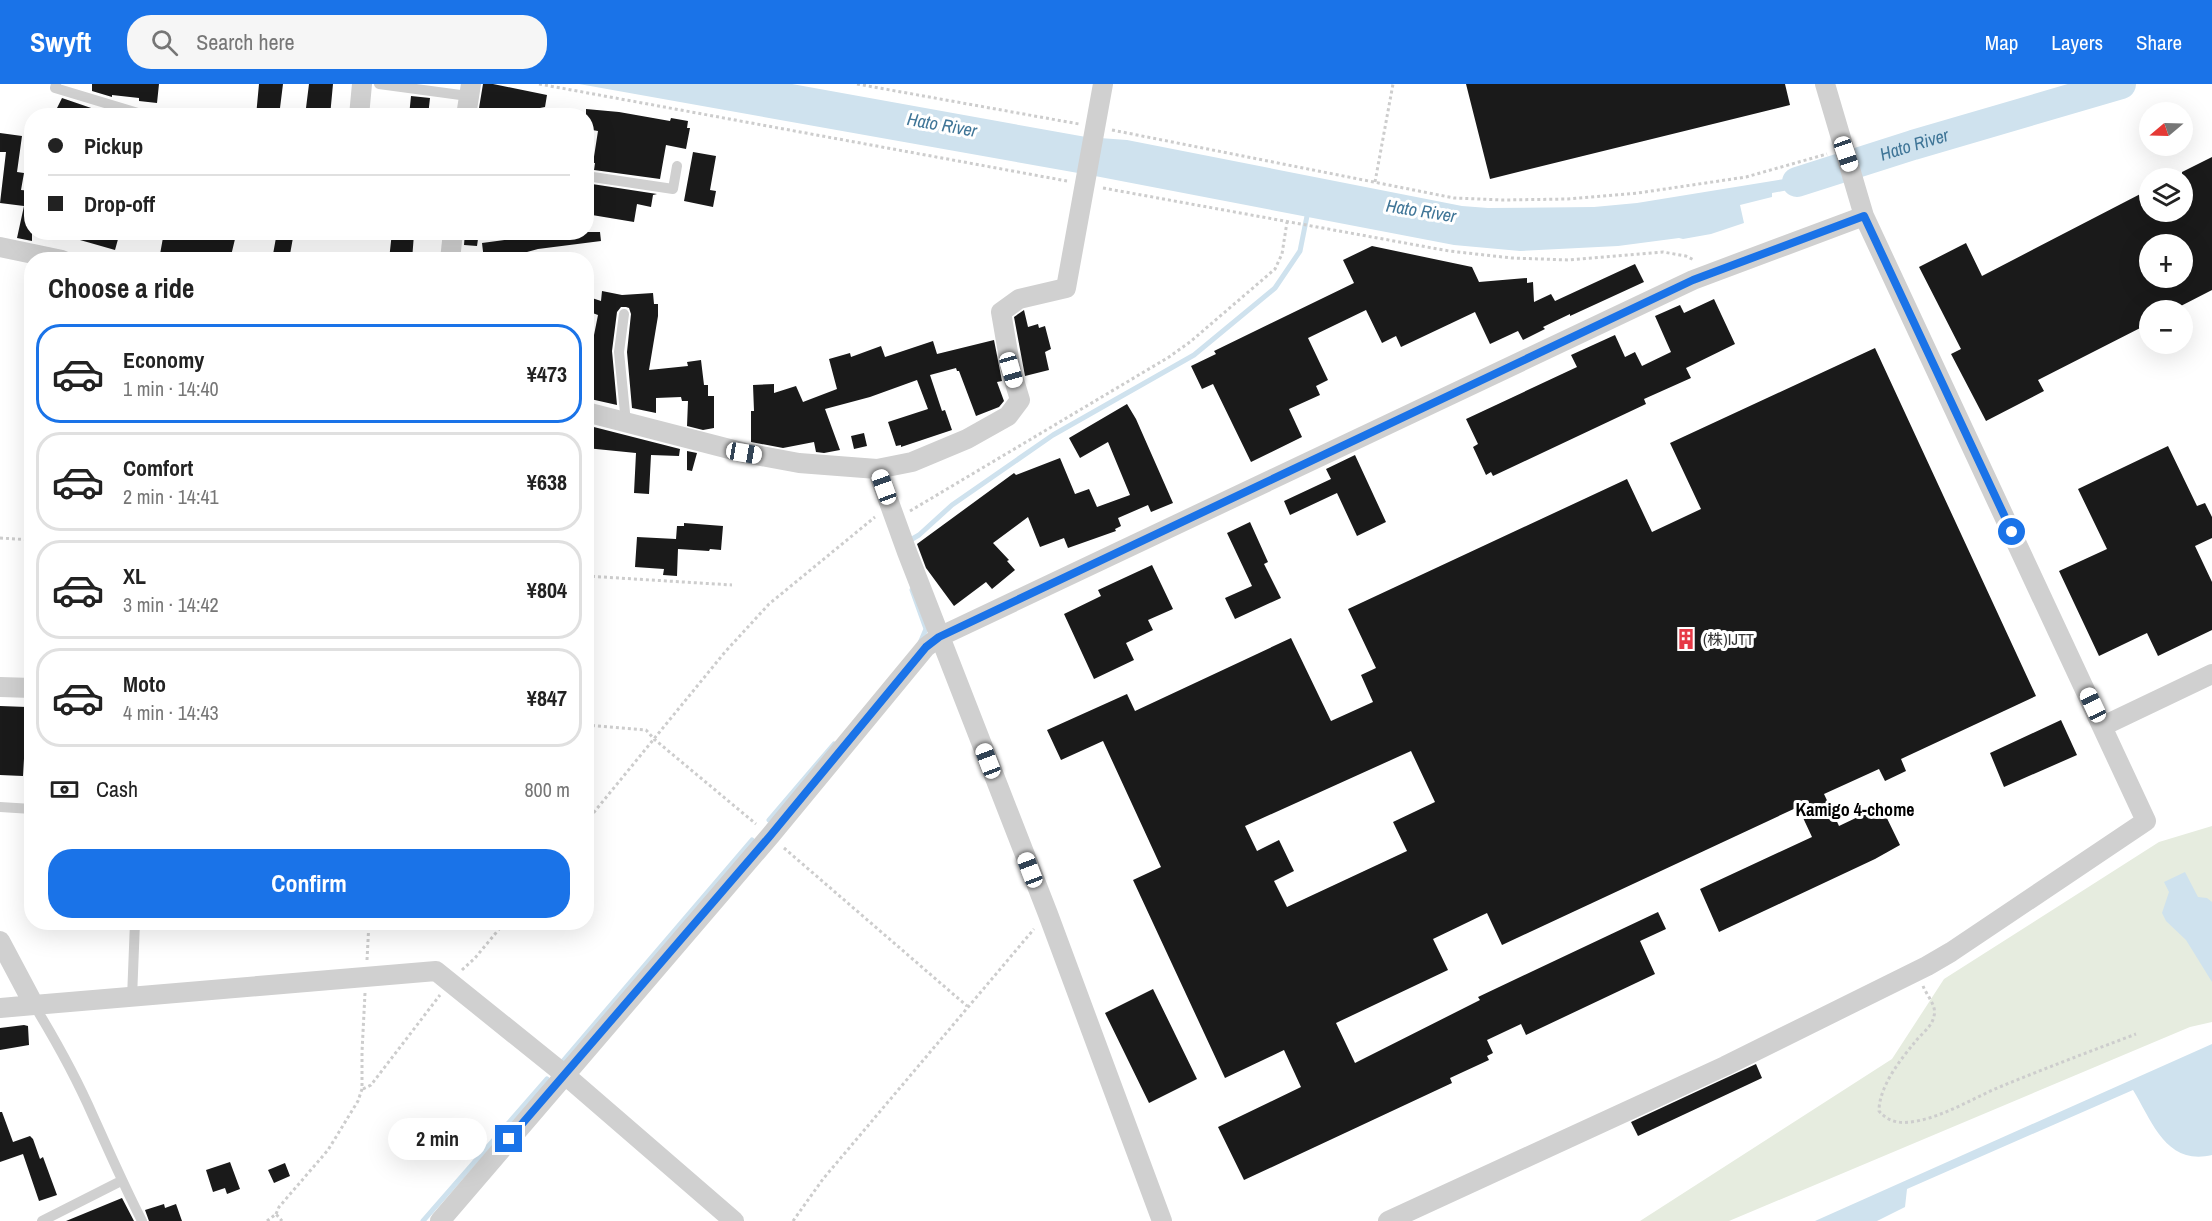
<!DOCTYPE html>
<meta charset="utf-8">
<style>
body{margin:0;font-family:"Archivo Narrow","Noto Sans JP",sans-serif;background:#f6f6f6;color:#222;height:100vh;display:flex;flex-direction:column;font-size:22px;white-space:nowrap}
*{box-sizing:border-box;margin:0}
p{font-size:20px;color:#767676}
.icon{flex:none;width:33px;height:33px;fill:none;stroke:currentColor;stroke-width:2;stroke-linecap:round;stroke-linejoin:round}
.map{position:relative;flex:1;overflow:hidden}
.details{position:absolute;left:24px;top:168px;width:570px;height:678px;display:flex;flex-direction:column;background:#fff;border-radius:24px;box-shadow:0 6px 24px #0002}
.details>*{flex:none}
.hud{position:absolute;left:24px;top:24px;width:570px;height:132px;border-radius:24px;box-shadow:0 6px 24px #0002;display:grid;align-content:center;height:132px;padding:0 24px;background:#fff}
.needle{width:39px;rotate:251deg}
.tools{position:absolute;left:2139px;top:18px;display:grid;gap:12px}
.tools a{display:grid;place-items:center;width:54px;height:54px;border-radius:50%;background:#fff;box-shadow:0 6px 24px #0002;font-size:30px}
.end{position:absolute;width:27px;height:27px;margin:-14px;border:8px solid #1a73e8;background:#fff;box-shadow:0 0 0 3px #fff}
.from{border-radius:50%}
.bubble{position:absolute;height:42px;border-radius:21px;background:#fff;box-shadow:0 6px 24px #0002;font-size:20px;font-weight:700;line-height:42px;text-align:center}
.car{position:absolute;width:18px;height:36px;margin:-18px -9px;border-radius:8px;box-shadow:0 0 4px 2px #0007;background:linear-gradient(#fff 24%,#345 0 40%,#fff 0 76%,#345 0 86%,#fff 0)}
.hud b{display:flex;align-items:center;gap:21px;height:57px;font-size:22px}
.hud b+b{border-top:2px solid #e0e0e0}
.hud i{width:15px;height:15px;background:#222}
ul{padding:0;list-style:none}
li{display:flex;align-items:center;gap:18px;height:99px;margin:0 12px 9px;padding:0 12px;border:3px solid #e0e0e0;border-radius:24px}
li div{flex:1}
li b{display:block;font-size:22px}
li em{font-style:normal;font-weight:700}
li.active{border-color:#1a73e8}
li>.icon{width:54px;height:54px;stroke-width:1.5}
h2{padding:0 24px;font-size:27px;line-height:72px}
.pay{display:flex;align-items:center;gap:15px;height:66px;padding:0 24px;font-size:22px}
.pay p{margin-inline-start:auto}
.cta{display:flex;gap:12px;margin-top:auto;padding:12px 24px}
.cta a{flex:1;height:69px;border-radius:24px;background:#1a73e8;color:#fff;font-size:24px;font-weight:700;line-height:69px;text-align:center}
header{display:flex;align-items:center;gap:36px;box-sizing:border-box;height:84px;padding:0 30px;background:#1a73e8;color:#fff}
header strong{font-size:28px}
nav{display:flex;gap:33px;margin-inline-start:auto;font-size:21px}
.search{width:420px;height:54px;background:#f6f6f6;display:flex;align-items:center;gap:15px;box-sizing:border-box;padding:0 21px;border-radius:24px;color:#767676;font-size:22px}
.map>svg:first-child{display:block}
</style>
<header>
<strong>Swyft</strong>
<div class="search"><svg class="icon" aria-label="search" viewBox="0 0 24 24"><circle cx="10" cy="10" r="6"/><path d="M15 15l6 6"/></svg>Search here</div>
<nav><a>Map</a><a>Layers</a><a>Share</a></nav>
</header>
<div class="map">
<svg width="2212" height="1137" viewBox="0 0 2212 1137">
<rect width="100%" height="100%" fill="#fff"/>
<!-- green -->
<path fill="#e6ecdf" d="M2212,742v196l-22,5 -461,194h-89l252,-162 52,-80 215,-137z"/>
<!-- water -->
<path fill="#cfe2ee" d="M579,0h213l294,53 41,3 335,66 26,2 106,-1 43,-4 160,-26 36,-13 6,16h-9l-26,7 -32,6v4l-32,8 4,18 -33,11 -28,5 -4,-1 -61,8 -98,5 -66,-6 -359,-69z
M2185,788l13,25 9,1 5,4v80l-26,-42 -20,-19 -4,-8 7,-21 -5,-10z
M2212,960v111c-46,11 -60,-34 -79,-65l-226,99 -2,18 -28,14h-62z"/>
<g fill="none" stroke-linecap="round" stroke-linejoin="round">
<!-- stream -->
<path stroke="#cfe2ee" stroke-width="5" d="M907,458l12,-7 33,-30 101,-70 141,-80 81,-67 25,-37 8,-40
M912,506l14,39 -6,14
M769,736l65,-76
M563,977l189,-221
M423,1137l124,-142"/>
<!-- river -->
<path stroke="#cfe2ee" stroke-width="30" id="s1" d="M1797,98l116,-37 208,-61"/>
</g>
<!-- building -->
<path fill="#1a1a1a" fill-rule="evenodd" d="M92,0h67l-2,19 -18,-2v-3l-27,-3v2l-20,-6z
M259,0h24l-4,32h-23z
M309,0h24l-3,32h-25z
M483,0h10l54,11 -2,12 -20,4 -3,5h-40l-4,-2z
M1466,0h319l5,21 -300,74z
M411,12l19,2 -2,18h-19z
M62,14l35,12v-2l12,4 -1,4h-45l-8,-4z
M586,25l33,3 51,9 1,-3 17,3 -1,7h3l-4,21 -20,-4 -6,34 -66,-9 1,-7h-2l5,-32 -12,-2z
M0,49l22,3 -5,36 7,1 -3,17 11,1v50l-15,-3 7,-32 -24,-3 6,-51h-6z
M693,68l23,4 -6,34 6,1 -3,16 -29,-6z
M2212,73v133l-39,20h-23v13l-112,57 6,11 -58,30 -35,-67 10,-5 -42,-82 47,-24 16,33 168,-87v23h32v-40zM2150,160h32v34h-32z
M592,100l65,10 -4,1 -2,12 -14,-3 -3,18 -48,-8v-20l4,1z
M66,148h54l-5,18 -49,-14z
M164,148h51v3l20,4 -5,21h-71z
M277,148h17l-5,28h-17z
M392,148l22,2 -2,26h-23z
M465,148h14l-2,14 -13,-1z
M566,148h34l1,9 -63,8 -11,3 1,6 -44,2 -2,-17z
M1372,162l100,21 7,15 48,-4v5l6,-1 1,20 17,-8 4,7 80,-37 9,18 -74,34v-2l-27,13 2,2 -22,11 -5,-9 -28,13 -15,-32 -74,35 -5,-11 -14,7 -16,-33 -58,28 20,42 -12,6 4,9 -31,14 13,28 -51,25 -38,-78 -11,5 -11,-23 25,-12 -2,-3 140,-68 -11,-23z
M602,207l20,4 31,-2 1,11h4v12l-9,54 39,-4 -1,-4 14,-2 3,25h4v11h6v32l-11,2 -16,-4 1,-25h-6l-1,-4 -25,1v15l-24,-5 -5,-56 4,-38 -2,-6 -3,-1h-5l-4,5 -5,39 5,54 -31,-7v-19l4,-14h-2l10,-50 -11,-4 5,-13 9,3z
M1714,215l21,45 -49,24 5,10 -47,21 2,5 -153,72 -2,-4 -5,3 -13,-28 5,-3 -12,-25 111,-52 -6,-12 44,-20 10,22 10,-5 7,14 29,-14 -16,-36 25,-11 4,8z
M1024,226l4,17 10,-3 1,4 6,-2 6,23 -6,3 4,18 -24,6 -11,-59z
M994,256l8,41 -5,1 7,19 -5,6 -23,9 -17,-45h-2l-1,-3 -26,7 12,36 3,-1 7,20 -51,17v-2l-5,1 -8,-24 40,-13 -11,-29 -47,17 -45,12 15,41 -16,3 -8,-1 -2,-10 -31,6 -32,-6v-31h3l-1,-26 21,-1v9l22,-7 7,16 34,-13 -8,-30 21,-6 1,4 30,-11 4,11 48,-16 4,13z
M1875,264l161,348 -135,63 5,12 -21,10 -6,-12 -55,25 15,32 42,-20 19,39 -25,14 -156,73 -19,-43 112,-52 -14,-30 -296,138 -15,-32 -54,26 15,31 -112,53 19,40 125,-63 -2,-3 180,-85 8,17 -26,12 15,33 -129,61 -5,-11 -34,16 6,13 -6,3 2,4 -39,18 2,5 -208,97 -26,-53 83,-40 -17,-37 -59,28 -92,-198 28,-13 -58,-126 -42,19 -14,-30 80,-36 8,17 156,-73 40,83 42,-19 -12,-27 15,-7 -28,-59 279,-130 25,53 49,-23 -31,-66zM1411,667l24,51 -42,20 14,29 -120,56 -13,-26 20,-10 -15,-31 -22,11 -12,-25z
M1127,320l9,15 37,84 -22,9 -3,-7 -30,13 3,8 -6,3 1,2 -48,17 -4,-10 -24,9 -12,-30 -35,26 16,17 -2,1 8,9 -23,19 -6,-7 -32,24 -28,-38 -9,-24 97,-71 2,2 44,-17 15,36 14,-5 8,18 33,-12 -22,-53 -28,16 -11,-20z
M586,341l94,24 -1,7 -28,-1 -2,39 -15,-1 2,-40 -50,-5z
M864,349l3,13 -13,3 -3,-13z
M2168,362l29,60 8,-3 7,14v21l-17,8 17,36v48l-54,26 -11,-23 -48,23 -40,-85 48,-22 -29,-60z
M687,367l10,2 -5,18 -5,-1z
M1355,371l31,67 -29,14 -20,-43 -47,22 -6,-14 47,-22 -5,-10z
M1250,438l18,40 -4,2 17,34 -46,21 -10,-21 27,-12 -25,-53z
M684,439l39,3 -2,24 -11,-1 -1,2 -31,-2 -1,27 -14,-1 1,-6 -29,-2 2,-30 39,2 1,-13h7z
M1152,481l21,44 -25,11 5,10 -27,13 8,17 -40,19 -30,-65 37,-18 -3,-6z
M0,622l27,1 -4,69 -23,-1z
M2061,636l16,35 -73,32 -14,-34z
M1153,905l44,90 -48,24 -44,-90z
M24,941l4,1 1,19 -29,5v-22z
M1756,980l6,14 -124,58 -7,-14z
M0,1028h2l11,30 17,-6 3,3 7,20 3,-2 14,38 -18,6 -16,-47 -23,8z
M230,1078l10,27 -13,5 -2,-6 -12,4 -7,-22z
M285,1079l5,13 -16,7 -6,-13z
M122,1114l12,23h-68z
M164,1120l1,4 11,-4 6,17h-33l-4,-11z"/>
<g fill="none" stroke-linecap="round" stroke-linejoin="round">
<!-- path -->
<path stroke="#cdcdcd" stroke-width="3" stroke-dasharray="3 3" stroke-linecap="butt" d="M539,0l528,97
M857,0l222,40
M1112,46l342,68 50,2 64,-1 70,-6 108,-16 81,-23
M1375,98l18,-98
M1103,104l346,63 63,7 57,2 94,-8 23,4 8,4
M910,427l259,-154 21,-15 85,-73 7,-15 5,-32
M0,454l32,2
M586,492l146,9
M586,641l60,5 8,9 102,85
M586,738l139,-170 44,-48 106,-87
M784,764l183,158
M367,876l2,-38
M462,886l13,-12 30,-36
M1923,902c4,10 14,20 11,30 -2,11 -13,18 -19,26 -15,18 -36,45 -36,69 10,12 23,13 38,10 30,-6 56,-23 85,-35 44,-18 89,-35 134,-52
M363,1005l8,-4 69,-90
M276,1130l3,-7 49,-57 30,-49 4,-12v-37l3,-59
M267,1137l9,-7 6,7
M793,1137l30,-42 211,-250"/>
<!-- lane -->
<path stroke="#d0d0d0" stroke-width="10" d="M56,0l-1,4 93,28
M379,0l89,12
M586,92l87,13 4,-23
M624,230l-5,38 7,71
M0,723l32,2
M132,914l3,-76
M34,921c22,36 42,72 59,111 16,35 31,70 49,105
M42,1137l79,-40"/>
<!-- street -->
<path stroke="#d0d0d0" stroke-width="20" d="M359,32l3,-32
M466,32l5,-32
M0,163l62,13
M450,176l3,-28
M586,328l159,41 54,10 78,6 35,-7 55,-23 41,-23 12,-16 -9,-30 -10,-58 18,-13 47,-11 37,-204
M877,385l30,83 141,362 114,307
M0,603l32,1
M2103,642l109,-52
M0,857l34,64 402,-34 128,103 170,147
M0,924l34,-3
M440,1137l330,-385 156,-189 13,-10 754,-357 171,-64
M1388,1137l337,-155 202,-100 24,-14 195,-131 -282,-605 -39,-132"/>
</g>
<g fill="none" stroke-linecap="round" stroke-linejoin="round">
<!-- route -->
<path stroke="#1a73e8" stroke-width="8" d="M509,1055l261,-303 156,-189 13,-10 754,-357 171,-64 148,316"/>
</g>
<!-- icons -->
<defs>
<symbol id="building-bare" viewBox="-9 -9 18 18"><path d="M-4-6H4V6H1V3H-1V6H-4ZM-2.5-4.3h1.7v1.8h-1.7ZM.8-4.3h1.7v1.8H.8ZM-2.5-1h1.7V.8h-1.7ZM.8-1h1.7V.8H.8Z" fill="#e63946" stroke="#fff" stroke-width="2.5" paint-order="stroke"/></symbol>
</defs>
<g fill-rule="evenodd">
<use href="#building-bare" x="1671" y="540" width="30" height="30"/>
</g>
<g text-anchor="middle" stroke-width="6" stroke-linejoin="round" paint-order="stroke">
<!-- poi labels -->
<g font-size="16" fill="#333" stroke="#fff" text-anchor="start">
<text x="1703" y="561">(株)IJTT</text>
</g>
<!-- water labels -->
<g font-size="18" font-style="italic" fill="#3f7597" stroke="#fff">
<text transform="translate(942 41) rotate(10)" y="6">Hato River</text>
<text dy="6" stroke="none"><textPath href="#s1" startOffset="123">Hato River</textPath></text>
<text transform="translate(1421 127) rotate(9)" y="6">Hato River</text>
</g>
<!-- neighbourhood labels -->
<g font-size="18" font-weight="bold" fill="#000" stroke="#fff">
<text x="1855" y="732">Kamigo 4-chome</text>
</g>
</g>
</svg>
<div class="tools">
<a><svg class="needle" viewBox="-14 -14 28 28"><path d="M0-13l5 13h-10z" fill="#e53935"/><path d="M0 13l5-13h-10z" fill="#767676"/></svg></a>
<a><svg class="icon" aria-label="layers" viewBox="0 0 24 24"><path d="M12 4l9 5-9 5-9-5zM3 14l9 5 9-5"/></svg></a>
<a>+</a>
<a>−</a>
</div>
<i class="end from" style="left:2012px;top:448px"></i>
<i class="end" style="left:509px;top:1055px"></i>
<div class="bubble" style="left:388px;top:1034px;width:99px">2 min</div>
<i class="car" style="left:1846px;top:70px;rotate:161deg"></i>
<i class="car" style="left:1011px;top:286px;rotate:164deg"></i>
<i class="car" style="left:744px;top:369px;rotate:100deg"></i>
<i class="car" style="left:884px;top:403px;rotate:340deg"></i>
<i class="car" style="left:2093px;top:621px;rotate:335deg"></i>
<i class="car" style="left:988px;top:677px;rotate:339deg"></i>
<i class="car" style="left:1030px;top:786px;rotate:339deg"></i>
<div class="hud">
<b><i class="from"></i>Pickup</b>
<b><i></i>Drop-off</b>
</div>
<section class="details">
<h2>Choose a ride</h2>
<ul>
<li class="active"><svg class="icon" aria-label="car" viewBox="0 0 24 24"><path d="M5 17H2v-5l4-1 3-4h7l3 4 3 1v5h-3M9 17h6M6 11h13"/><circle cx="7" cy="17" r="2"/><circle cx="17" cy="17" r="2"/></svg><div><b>Economy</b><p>1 min · 14:40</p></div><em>¥473</em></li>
<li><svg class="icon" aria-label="car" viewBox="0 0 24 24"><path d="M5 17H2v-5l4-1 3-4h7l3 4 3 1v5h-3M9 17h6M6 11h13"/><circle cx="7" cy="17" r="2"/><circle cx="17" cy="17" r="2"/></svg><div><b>Comfort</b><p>2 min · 14:41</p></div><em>¥638</em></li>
<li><svg class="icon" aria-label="car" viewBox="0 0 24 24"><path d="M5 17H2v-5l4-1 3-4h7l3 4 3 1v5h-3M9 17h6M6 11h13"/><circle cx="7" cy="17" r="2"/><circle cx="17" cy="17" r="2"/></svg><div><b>XL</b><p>3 min · 14:42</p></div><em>¥804</em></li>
<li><svg class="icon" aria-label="car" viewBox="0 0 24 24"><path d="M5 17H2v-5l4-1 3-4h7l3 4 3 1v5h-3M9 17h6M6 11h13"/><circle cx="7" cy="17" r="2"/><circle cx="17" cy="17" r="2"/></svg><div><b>Moto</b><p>4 min · 14:43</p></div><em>¥847</em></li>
</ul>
<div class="pay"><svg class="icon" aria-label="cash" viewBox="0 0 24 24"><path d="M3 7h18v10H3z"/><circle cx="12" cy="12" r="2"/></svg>Cash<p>800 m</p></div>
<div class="cta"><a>Confirm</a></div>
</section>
</div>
